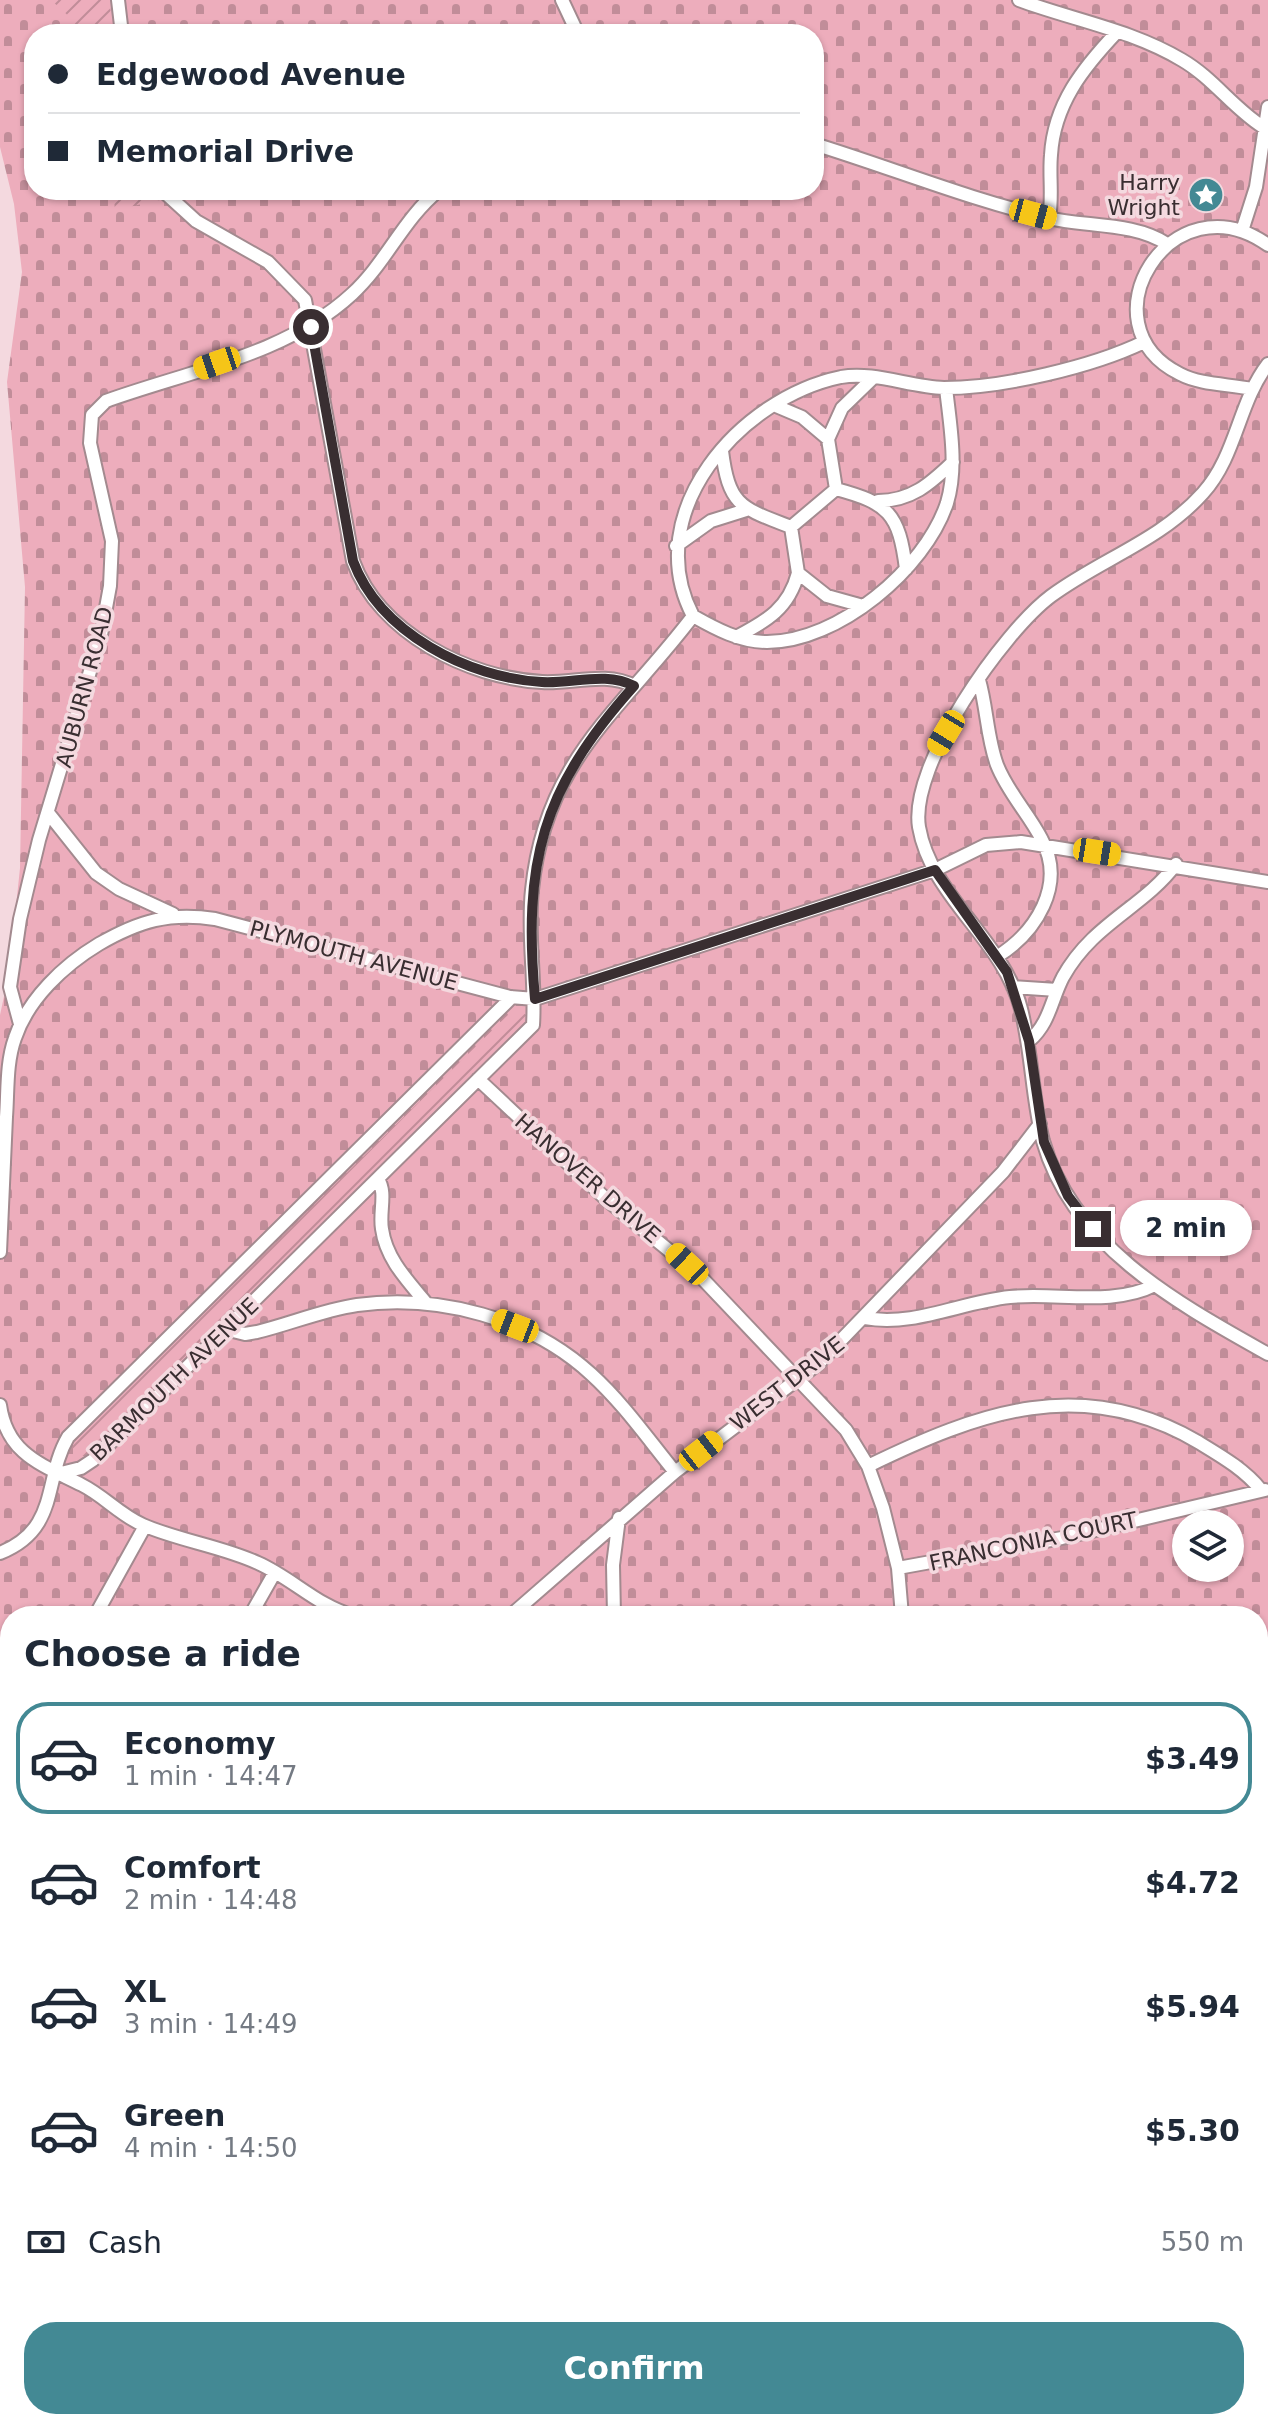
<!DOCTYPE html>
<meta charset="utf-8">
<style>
body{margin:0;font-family:"DejaVu Sans",sans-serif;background:#f6f6f7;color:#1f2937;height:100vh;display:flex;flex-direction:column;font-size:30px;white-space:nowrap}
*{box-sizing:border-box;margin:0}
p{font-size:26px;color:#747a83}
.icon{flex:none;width:44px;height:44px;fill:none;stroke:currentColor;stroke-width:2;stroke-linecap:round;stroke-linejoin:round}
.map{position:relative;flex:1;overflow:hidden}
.sheet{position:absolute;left:0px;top:1606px;width:1268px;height:824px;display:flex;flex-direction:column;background:#fff;border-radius:32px 32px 0 0;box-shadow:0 2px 6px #0004}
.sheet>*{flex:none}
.hud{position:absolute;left:24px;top:24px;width:800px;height:176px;border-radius:32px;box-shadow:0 2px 6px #0004;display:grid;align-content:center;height:176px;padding:0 24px;background:#fff}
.buttons{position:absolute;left:1172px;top:1510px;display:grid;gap:16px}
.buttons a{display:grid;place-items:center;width:72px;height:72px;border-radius:50%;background:#fff;box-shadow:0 2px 6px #0004;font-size:40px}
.end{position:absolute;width:36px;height:36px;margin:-18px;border:10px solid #392e31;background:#fff;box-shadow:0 0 0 4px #fff}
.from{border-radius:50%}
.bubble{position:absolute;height:56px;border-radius:28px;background:#fff;box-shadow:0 2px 6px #0004;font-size:26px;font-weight:600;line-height:56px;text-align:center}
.car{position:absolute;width:24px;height:48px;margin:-24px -12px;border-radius:10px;box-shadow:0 0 6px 2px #0007;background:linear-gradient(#f5c518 24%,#345 0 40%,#f5c518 0 76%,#345 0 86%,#f5c518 0)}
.hud b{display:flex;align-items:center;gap:28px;height:76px;font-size:30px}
.hud b+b{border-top:2px solid #e0e1e3}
.hud i{width:20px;height:20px;background:#1f2937}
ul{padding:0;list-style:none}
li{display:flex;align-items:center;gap:24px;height:112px;margin:0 16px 12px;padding:0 8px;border:4px solid transparent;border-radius:32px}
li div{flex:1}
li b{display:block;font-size:30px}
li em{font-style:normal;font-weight:600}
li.current{border-color:#438994}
li>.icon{width:72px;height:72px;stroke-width:1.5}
h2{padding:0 24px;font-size:36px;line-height:96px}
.pay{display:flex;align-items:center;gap:20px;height:88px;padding:0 24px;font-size:30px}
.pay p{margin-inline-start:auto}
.primary-button{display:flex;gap:16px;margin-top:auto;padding:16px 24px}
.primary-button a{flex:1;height:92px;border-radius:32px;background:#438994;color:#fff;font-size:32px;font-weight:600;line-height:92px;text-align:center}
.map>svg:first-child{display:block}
</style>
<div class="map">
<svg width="1268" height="2430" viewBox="0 0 1268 2430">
<defs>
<pattern id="cemetery-stones" width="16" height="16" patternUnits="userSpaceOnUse" patternTransform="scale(2)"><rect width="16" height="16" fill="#edadbc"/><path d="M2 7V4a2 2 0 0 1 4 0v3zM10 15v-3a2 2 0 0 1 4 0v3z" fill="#c18d99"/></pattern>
<pattern id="park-dots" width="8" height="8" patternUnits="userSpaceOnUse" patternTransform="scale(2)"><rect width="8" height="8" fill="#edadbc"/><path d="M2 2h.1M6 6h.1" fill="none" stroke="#c18d99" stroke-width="1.8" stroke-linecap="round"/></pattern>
<pattern id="garden-furrows" width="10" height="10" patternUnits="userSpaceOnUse" patternTransform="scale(2)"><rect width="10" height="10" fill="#edadbc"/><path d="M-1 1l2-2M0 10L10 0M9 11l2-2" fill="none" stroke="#c18d99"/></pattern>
</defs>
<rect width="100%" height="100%" fill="#f4d9df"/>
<!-- cemetery -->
<path fill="url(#cemetery-stones)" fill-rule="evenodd" d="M0,0h1268v2430h-426l-31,-10h447v-804h-1248v544l-10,-3v-1142l9,-42 11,-105 5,-281 -18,-205 15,-110 -8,-68 -14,-57zM34,34h780v156h-780zM1186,1524h44v44h-44z"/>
<!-- park -->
<path fill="url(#park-dots)" d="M0,2225l10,3v192h590l24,10h-624z"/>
<!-- garden -->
<path fill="url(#garden-furrows)" d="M51,0h58l5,34h-38l-2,-13z
M113,190h40l7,10 -45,10z
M516,1007l10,8v7l-438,434h-15v-15z"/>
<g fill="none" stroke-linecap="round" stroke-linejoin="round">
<defs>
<path id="service" d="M118,0l4,34
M562,0l16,34
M1019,0c54,20 113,30 163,60 31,18 51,48 81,67
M814,144c78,24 154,55 234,74 38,9 86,4 119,26
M162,190l34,31 72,41 37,38 48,261c26,72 115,117 189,121 30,2 64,-11 92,4
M1049,218c4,-21 0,-42 2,-63 3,-51 32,-87 66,-123
M1242,231l14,-44 12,-80
M1268,364c-30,39 -31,91 -65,129 -43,48 -102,66 -152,103 -48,36 -142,169 -132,231 12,70 84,112 102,182 11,43 11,89 22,132 30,106 136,163 225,213
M946,388c4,37 12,78 1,115 -22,66 -109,139 -180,139 -27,0 -51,-13 -74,-26 -54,-103 47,-218 148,-239 33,-6 69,10 103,11 58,0 148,-21 200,-46
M1252,389c-24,-5 -51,-4 -72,-15 -100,-50 -8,-198 88,-129
M828,439l14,-31 31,-30
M722,451c7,56 20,57 69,76l45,-38 -8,-50 -26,-22 -26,-11
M836,489c52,14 63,24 70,80
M878,501c33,0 52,-17 75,-39
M791,527l7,46 29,23 36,10
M676,546l35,-25 35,-11
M736,637c31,-16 53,-29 62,-64
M979,680c8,28 8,58 18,85 11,28 32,49 45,75 24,45 -6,92 -44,116
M49,814l47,59 23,16 54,25
M1013,987l44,3
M20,1024l-10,-37 10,-68 19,-79 62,-205 9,-49 2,-45 -22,-98 2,-28 14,-14c83,-30 180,-46 246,-107 34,-31 51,-75 87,-104
M1029,1041c21,-18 22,-41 34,-64 30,-54 80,-69 113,-113
M478,1079l128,120 93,76 147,155 22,36 15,42 15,60 4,48
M378,1179c9,14 1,33 4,50 4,30 26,52 45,75
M0,1252c2,-45 4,-90 6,-135 2,-26 0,-54 9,-79 13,-39 49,-73 84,-94 40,-23 70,-32 116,-25l295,78 25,2 400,-129 51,-25 35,-3 247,40
M865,1318c49,9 96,-16 145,-21 46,-5 102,10 145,-12
M225,1329l20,5 12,-2c33,-8 66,-22 100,-27 82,-11 173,13 234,69 32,29 57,65 84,98
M0,1405c7,50 43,60 82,80 22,11 38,30 61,40 37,16 78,21 115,38 34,15 59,43 96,53
M868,1466c111,-54 214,-92 330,-24 23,14 46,27 63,48
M57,1474l24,-6 12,-8 440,-435c3,-45 -6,-90 -1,-135 13,-131 89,-179 161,-274
M0,1553c60,-24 43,-73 68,-116l444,-440
M898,1568l164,-30 203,-48
M95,1616l50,-90
M250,1616l25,-44
M510,1616l165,-144 144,-109 184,-191 37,-48
M614,1616l-1,-51 6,-47
M1258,1733l1,70 9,71
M1258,2045l10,-25
M1258,2139l10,-1
M1126,2420l9,10"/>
<path id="minor" d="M651,2430l1,-10"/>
<path id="primary" d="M0,2197l10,3
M693,2420l31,10"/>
</defs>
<!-- service casing -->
<use href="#service" stroke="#a38a8f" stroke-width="16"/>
<!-- minor casing -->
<use href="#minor" stroke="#a38a8f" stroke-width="28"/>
<!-- primary casing -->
<use href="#primary" stroke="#fff" stroke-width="40"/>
<!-- service -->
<use href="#service" stroke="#fff" stroke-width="12"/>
<!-- minor -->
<use href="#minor" stroke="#fff" stroke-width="24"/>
<!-- primary -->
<use href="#primary" stroke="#fbbccd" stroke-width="36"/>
</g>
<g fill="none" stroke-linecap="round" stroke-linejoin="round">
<!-- route -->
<path stroke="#392e31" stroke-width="10" d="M311,327l42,234c27,72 115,117 189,121 30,2 64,-11 92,4 -93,104 -111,176 -99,313l400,-129 72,102 22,69 15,101 24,54 25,33"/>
</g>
<!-- icons -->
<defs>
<symbol id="sight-disc" viewBox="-11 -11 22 22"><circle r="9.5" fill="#438994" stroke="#f4d9df"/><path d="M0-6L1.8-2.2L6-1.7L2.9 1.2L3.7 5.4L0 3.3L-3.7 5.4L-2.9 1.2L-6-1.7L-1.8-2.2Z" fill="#fff"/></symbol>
</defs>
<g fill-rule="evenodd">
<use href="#sight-disc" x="1186" y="175" width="40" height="40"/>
</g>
<g text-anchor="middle" stroke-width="7" stroke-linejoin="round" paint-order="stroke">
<!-- poi labels -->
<g font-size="22" fill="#392e31" stroke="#f4d9df" text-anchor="end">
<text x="1180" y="190">Harry<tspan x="1180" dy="25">Wright</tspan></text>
</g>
<!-- street labels -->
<g font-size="22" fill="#392e31" stroke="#f4d9df">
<text transform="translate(84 687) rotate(-75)" y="8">AUBURN ROAD</text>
<text transform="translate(354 955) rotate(15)" y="8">PLYMOUTH AVENUE</text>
<text transform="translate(588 1178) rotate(41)" y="8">HANOVER DRIVE</text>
<text transform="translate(174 1379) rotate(-44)" y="8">BARMOUTH AVENUE</text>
<text transform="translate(787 1383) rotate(-38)" y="8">WEST DRIVE</text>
<text transform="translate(1033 1541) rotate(-12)" y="8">FRANCONIA COURT</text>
</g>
</g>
</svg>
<div class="buttons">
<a><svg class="icon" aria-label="layers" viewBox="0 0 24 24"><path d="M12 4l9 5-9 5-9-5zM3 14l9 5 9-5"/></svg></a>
</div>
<i class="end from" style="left:311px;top:327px"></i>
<i class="end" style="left:1093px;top:1229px"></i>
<div class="bubble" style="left:1120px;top:1200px;width:132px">2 min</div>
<i class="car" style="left:1033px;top:214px;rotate:105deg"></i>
<i class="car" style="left:217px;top:363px;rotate:251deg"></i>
<i class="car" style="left:946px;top:733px;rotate:211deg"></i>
<i class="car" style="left:1097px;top:852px;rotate:99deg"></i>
<i class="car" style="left:687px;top:1264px;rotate:313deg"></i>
<i class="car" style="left:515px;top:1326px;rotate:291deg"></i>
<i class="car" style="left:701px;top:1451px;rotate:52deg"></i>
<div class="hud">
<b><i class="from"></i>Edgewood Avenue</b>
<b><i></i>Memorial Drive</b>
</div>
<section class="sheet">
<h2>Choose a ride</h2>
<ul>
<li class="current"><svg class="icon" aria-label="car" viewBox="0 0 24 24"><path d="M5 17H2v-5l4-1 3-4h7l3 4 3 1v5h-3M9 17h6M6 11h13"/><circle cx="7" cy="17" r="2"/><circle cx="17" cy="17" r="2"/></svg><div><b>Economy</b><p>1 min · 14:47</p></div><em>$3.49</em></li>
<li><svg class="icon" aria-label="car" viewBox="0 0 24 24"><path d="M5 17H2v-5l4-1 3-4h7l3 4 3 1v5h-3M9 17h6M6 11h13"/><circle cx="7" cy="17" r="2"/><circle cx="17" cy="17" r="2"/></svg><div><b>Comfort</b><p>2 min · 14:48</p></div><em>$4.72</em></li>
<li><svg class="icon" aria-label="car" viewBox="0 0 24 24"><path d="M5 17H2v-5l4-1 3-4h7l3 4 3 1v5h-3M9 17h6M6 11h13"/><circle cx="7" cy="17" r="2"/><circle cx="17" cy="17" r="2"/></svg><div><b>XL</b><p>3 min · 14:49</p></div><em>$5.94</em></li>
<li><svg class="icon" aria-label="car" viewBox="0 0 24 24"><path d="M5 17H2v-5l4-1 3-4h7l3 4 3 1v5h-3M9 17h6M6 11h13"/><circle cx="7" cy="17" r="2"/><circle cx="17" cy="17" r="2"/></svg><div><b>Green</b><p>4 min · 14:50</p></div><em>$5.30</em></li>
</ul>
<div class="pay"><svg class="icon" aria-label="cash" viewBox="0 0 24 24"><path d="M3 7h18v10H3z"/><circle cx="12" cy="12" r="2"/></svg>Cash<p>550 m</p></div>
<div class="primary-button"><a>Confirm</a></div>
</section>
</div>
